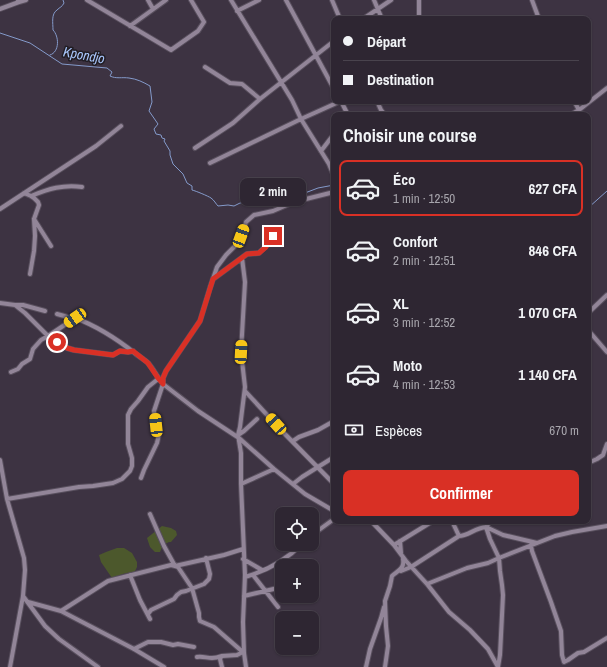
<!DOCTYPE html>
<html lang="fr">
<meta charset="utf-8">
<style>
body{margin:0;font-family:"Archivo Narrow",sans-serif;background:#3a323e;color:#f1f3f6;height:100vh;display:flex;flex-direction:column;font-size:15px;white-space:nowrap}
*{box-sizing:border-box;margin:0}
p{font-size:13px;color:#a7a5ac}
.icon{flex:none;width:22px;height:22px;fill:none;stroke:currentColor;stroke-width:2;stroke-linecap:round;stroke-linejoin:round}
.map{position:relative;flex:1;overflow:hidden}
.drawer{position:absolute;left:331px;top:112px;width:260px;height:412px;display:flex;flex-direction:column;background:#2e2632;border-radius:8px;box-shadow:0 1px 3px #0004,0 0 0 1px #49434d}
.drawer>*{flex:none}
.guide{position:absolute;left:331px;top:16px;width:260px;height:88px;border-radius:8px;box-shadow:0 1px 3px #0004,0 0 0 1px #49434d;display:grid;align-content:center;height:88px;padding:0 12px;background:#2e2632}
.fabs{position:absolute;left:275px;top:507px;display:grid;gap:8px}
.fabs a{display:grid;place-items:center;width:44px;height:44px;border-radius:8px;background:#2e2632;box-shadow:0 1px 3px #0004,0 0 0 1px #49434d;font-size:20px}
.end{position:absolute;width:18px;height:18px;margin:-9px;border:5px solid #d93025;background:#fff;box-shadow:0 0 0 2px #fff}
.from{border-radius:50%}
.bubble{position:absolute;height:28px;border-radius:8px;background:#2e2632;box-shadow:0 1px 3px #0004,0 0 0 1px #49434d;font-size:13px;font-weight:700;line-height:28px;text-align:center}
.car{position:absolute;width:12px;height:24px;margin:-12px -6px;border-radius:5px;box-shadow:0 0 3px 1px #0007;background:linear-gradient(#f5c518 24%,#345 0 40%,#f5c518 0 76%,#345 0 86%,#f5c518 0)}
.guide b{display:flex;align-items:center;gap:14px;height:38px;font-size:15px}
.guide b+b{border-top:1px solid #49434d}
.guide i{width:10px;height:10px;background:#f1f3f6}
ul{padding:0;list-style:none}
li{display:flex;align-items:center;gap:12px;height:56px;margin:0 8px 6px;padding:0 4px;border:2px solid transparent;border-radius:8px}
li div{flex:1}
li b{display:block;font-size:15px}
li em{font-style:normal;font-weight:700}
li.selected{border-color:#d93025}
li>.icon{width:36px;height:36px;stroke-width:1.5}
h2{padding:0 12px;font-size:18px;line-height:48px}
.pay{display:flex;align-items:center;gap:10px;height:44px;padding:0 12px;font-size:15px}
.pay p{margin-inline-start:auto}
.cta{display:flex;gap:8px;margin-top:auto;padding:8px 12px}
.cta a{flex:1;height:46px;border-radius:8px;background:#d93025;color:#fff;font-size:16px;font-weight:700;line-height:46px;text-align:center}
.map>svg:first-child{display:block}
</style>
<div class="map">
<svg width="607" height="667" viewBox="0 0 607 667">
<rect width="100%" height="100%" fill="#3d3342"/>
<!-- green -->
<path fill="#4c582c" d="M162,526l9,2 5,3 1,4 -6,7h-2l-6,3 -3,7h-5l-5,-5 -3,-9z
M117,548h7l8,5 5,9v5l-3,6c-10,-1 -12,2 -22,5l-11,-16 -2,-7 7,-3z"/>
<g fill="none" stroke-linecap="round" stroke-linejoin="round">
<!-- stream -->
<path stroke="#849aca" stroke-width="1" d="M0,33l30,10 32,21 45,4 5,4 -2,4c6,3 12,1 19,2 8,1 14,4 21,8l2,16 -3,9 9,13 -4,5 2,5 5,1 1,3 3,1 -1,2 6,10v4l3,9 10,10 4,9 5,3v4c4,1 16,6 19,8 3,2 5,6 7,8l10,-1 6,1 6,-3 57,-7 21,-8 16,-3
M50,55c10,-3 9,-19 3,-25 0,-7 -2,-16 4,-20 3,-3 5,-3 7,-7l-1,-3
M588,208l19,-17"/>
<defs>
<path id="minor" d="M87,0l84,50 27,-19 6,-9 -13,-22
M148,0l5,9
M231,0l61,100 9,19 28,45 5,12
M286,0l48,89
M332,0l8,19
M374,0l8,19
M419,0v19
M532,0l7,19
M19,2l7,-2
M0,9l19,-7 -1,-2
M237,11l22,-11
M363,19l28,-19
M130,26l36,-26
M205,67l25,16 12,1 18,15
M377,101l4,9 4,5
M574,101l5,9
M570,115l9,-5 28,-22
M195,148l38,-25 27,-24 74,-58
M321,151l13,-17
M210,163l91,-44 40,-18 7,14
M24,193l7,3c17,-7 33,-12 51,-9
M0,209l96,-63 25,-20
M34,219l17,27
M242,258l3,24 -4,70 4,35 -5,40 -2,8 3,18v31l4,91 -2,47 1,31 2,14
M30,274l4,-23 1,-15 -1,-17 5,-14 -1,-3 -4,-4 -3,-2
M213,279l34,-25 12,-1 6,-6 8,-11
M0,303l15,2 10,8 23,23 27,-18c22,8 42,21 61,36 4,3 9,6 12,9 6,7 9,14 15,21l35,27 41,27 35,31 31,25 29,17
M15,305h8l22,6
M588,313l19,-18
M57,314l11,3 6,1
M588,330l19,22
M11,372l7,-3 4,-5 8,-5 3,-10 8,-9 7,-4 19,12 7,2 39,5 7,-4 8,1 5,-1
M245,391l36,39 53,54
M238,435l6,-4 13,-12
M293,441l6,-4 19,-7 16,-9
M0,460l7,39 17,59 1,12 -2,26 -13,71
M588,463l9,-4 6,-4 4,-11
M141,478l3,-8 13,-27 2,-9 -3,-9 -2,-14 9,-27v-6l3,-7 34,-50 10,-33 7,-21 9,-12 15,-15 5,-18 8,-7 19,-4 21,-9 40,-10
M241,484l33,-15
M293,484l9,-7 32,-20
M7,499l72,-12 14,-1 20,-3 9,-4 8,-8 2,-5v-8l-4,-14v-29l3,-6 7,-8 10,-14 10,-8
M150,514l14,32 11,20 3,1 14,21 7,25v4l1,4 14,6 30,26
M371,521l23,24 39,-24
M452,521l7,15c9,0 16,-8 27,-9l4,12 9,19 56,-22 17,-4 35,-6
M491,521l-2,2 -3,4 17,8 34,8
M312,535l22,-16
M400,541l1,12
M394,545l12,16 21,23 22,28 21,18 18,19 10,18
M531,545l1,6 19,51 10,29 1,24 2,7 4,-2 10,-7 6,-1 23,-14
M243,559l19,11
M401,571l10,-4 48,-31
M130,575l10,25 10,19
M253,575l25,32
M245,577c21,-6 41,-17 57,-33
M427,584l40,-16 21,-5 11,-5 1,13 2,14 1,10 -3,60 -2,12
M23,596l22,30 14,13 39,28
M244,596l38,-9
M28,602l33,9 73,38 30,18
M61,611l47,-30 63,-16 4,1 49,-11 19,-6
M148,614l3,-4 23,-11 3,-4 4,-3 5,-1 18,-7 5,-5 1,-5 -4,-16
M134,649l14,-7h13l12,3 5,-1 16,3
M197,657c5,-1 10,1 15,1 3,0 7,-1 10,-2l15,-1 6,-3
M221,657l-1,2 2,8
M366,667l4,-18 11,-31 3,-11
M385,667l3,-21 -2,-20 -1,-25 5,-15 2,-10c5,-5 13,-7 11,-17"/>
</defs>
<!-- minor casing -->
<use href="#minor" stroke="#584f5d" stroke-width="6"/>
<!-- minor -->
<use href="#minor" stroke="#928598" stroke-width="4"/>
</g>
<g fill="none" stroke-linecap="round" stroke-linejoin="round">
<!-- route -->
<path stroke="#d93025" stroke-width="5" d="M57,342l10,6 7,2 39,5 7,-4 8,1 5,-1 15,12 10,15 5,6v-6l3,-7 34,-50 13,-42 34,-25 12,-1 7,-6 7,-11"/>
</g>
<g text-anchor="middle" stroke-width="3" stroke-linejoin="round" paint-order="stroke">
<!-- water labels -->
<g font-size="14" font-style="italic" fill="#a8c5fa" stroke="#211d24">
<text transform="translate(84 55) rotate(10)" y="5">Kpondjo</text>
</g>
</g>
</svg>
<div class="fabs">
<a><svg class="icon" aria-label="locate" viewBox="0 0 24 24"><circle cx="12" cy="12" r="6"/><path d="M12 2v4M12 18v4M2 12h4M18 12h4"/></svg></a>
<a>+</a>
<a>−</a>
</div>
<i class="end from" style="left:57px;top:342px"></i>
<i class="end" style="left:273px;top:236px"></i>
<div class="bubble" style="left:240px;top:178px;width:66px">2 min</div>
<i class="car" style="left:241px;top:236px;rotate:20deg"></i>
<i class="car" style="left:75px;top:318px;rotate:236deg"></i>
<i class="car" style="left:241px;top:352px;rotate:3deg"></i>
<i class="car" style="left:276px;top:424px;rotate:318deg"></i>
<i class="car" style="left:156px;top:425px;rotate:354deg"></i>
<div class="guide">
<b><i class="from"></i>Départ</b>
<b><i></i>Destination</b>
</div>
<section class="drawer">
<h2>Choisir une course</h2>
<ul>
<li class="selected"><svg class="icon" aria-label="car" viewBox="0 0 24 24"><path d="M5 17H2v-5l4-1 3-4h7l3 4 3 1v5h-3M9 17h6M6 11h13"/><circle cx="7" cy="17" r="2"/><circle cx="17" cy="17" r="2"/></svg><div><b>Éco</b><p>1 min · 12:50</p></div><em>627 CFA</em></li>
<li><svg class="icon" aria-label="car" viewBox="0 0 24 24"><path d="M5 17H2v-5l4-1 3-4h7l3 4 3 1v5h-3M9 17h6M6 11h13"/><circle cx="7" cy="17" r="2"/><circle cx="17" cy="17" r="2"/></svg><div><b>Confort</b><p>2 min · 12:51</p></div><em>846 CFA</em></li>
<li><svg class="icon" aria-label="car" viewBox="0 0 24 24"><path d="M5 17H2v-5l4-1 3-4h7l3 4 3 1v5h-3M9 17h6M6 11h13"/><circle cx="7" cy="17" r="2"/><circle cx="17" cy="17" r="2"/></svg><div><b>XL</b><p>3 min · 12:52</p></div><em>1 070 CFA</em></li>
<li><svg class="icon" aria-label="car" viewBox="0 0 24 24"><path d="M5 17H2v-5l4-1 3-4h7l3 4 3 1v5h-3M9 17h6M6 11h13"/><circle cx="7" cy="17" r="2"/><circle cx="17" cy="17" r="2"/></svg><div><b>Moto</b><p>4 min · 12:53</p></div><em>1 140 CFA</em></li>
</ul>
<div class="pay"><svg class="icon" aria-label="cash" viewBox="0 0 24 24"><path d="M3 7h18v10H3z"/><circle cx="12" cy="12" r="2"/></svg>Espèces<p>670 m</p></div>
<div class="cta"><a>Confirmer</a></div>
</section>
</div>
